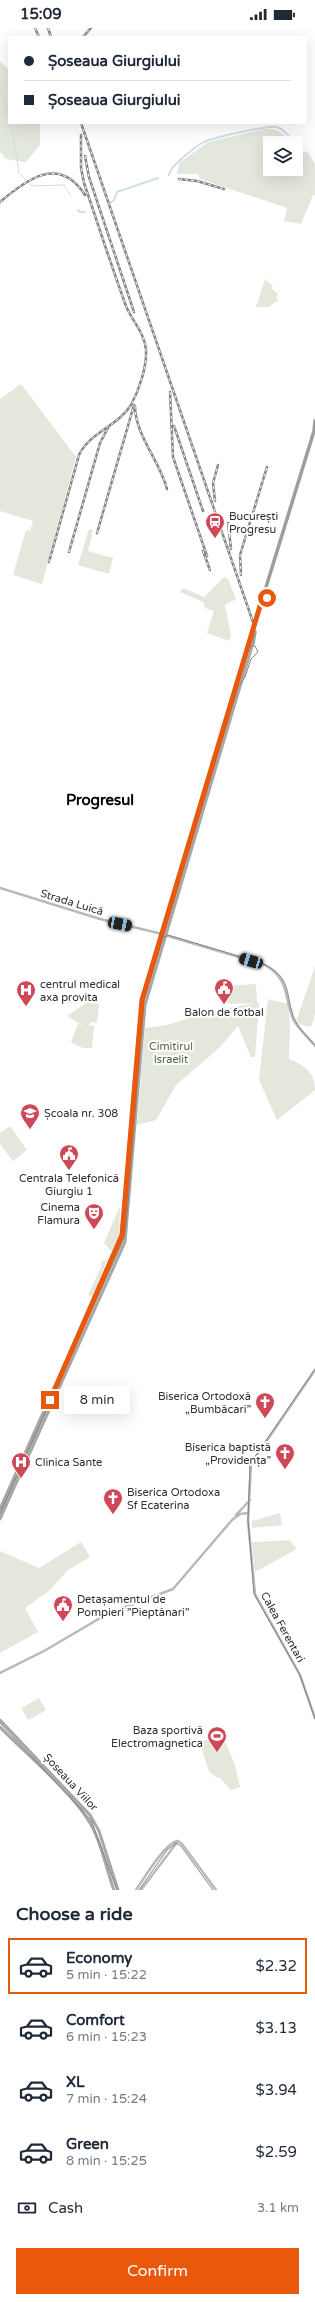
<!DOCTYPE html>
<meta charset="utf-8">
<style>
body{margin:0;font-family:"Varela Round",sans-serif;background:#f2f2f3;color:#1f2937;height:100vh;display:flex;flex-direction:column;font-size:15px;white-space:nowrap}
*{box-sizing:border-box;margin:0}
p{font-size:13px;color:#747a83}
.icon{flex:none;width:22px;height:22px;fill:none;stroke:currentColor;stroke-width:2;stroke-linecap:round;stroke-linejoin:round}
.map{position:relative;height:1862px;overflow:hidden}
.side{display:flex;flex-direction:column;background:#fff;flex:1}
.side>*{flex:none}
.hud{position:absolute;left:8px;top:8px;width:299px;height:88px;border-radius:0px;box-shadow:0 4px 16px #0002;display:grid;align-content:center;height:88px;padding:0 16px;background:#fff}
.tools{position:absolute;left:263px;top:108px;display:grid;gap:8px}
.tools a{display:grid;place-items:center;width:40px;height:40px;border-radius:0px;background:#fff;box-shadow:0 4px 16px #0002;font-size:20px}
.end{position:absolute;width:18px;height:18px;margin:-9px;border:5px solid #ea580c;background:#fff;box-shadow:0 0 0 2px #fff}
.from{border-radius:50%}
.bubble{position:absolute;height:28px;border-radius:0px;background:#fff;box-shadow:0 4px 16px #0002;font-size:13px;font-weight:600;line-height:28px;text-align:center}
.car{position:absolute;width:12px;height:24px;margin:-12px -6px;border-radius:5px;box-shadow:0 0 3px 1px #0007;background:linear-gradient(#222 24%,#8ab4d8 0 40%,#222 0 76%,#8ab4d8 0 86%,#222 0)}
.hud b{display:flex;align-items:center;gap:14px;height:38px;font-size:15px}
.hud b+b{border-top:1px solid #e0e1e3}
.hud i{width:10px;height:10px;background:#1f2937}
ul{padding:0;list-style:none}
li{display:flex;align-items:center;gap:12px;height:56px;margin:0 8px 6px;padding:0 8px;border:2px solid transparent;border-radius:0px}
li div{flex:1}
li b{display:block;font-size:15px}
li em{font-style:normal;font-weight:600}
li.current{border-color:#ea580c}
li>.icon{width:36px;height:36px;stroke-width:1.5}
h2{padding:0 16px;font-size:18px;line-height:48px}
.pay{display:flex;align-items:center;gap:10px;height:44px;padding:0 16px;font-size:15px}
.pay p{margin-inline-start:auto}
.primary-button{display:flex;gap:8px;margin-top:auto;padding:8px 16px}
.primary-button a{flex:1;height:46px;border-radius:0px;background:#ea580c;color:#fff;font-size:16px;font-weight:600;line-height:46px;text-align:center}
.status{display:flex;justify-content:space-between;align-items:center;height:28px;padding:0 20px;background:#fff;direction:ltr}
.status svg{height:11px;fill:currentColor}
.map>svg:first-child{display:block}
</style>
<div class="status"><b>15:09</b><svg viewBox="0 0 49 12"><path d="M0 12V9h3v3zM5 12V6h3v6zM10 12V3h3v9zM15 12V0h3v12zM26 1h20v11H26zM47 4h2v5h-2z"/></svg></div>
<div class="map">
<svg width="315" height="1862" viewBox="0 0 315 1862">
<rect width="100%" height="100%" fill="#fff"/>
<!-- green -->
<path fill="#e3e7dc" d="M0,33l9,9v53h31v22l-14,17 -20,-3 -6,-7z
M265,101c14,-1 19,5 27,14h-22v26h26v-22l5,4 7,1 7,12v31h-2l-12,29 -17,-3 3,-13 -87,-29 -2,-5h-21l2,-11 29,-21z
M265,251l8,7 -2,2 7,6 -2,4 2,2 -9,7h-13z
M21,356l55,73 -34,127 -29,-9 13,-45 4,1 3,-10 -33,-10v-112z
M89,501l4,1 -5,21 25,7 -4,16 -31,-9z
M224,549l4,2 8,20 -11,6 6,31 -2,5 -22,-8 7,-22 -9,-3 -2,-6 -23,-10 3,-4 21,9z
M315,938v48l-4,13 -12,-3 -2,-5z
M256,956l1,19h2l-4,54h-4l-13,-31 -19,22 -43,37 -20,35 -19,5 8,-97 22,-3 44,-14 45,-8 -28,1 -2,-18z
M268,971l20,5 2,20 -1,35c16,6 26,14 26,31l-38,30 -18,-40z
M86,975l13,1 -2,19 -6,-1 -3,4 -10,-3 -11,-7z
M78,996l16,2 -2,22h-9l-12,-6z
M10,1098l17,24 -14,11 -13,-17v-11z
M120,1178l-1,31 -7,14 -8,-8z
M107,1232l-14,37 -5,-2 14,-30 -1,-4z
M280,1485l2,12 -30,3v-7z
M289,1512l8,9 -42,23 -3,-30z
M81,1514l9,15 -22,13 -18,20 -25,18 13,24 -38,21v-102l39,17z
M39,1670l7,12 -18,10 -7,-12z
M223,1709l12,28 5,22 -9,3 -12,-13 -2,1 -8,-7 -10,-30z"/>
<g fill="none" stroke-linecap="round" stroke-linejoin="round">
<!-- stream -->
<path stroke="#cedfe8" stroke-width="1" d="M0,57l9,31
M11,95l8,50 13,13 32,-1 7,11"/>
<!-- canal -->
<path stroke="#cedfe8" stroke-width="2" d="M296,116l5,4
M169,147c1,-9 26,-28 35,-33 7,-4 65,-17 72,-15 9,2 13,10 19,16
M110,175l4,-3 3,-8 41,-14
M78,182l2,2h5"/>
<!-- secondary -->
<path stroke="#b9b9b9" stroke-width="2.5" d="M0,860l100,31 58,14 107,32c25,15 19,31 28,54 5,10 15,18 22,27
M315,1342l-64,94 -3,57 7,73 45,81 15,43
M236,1487l14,-15
M0,1645l44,-22 63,-37 66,-25 59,-69 8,-6 8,-1
M178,1813l4,3 34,46
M136,1862c7,-10 30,-49 42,-49
M141,1862l37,-49"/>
<!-- primary -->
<path stroke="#a7a7a7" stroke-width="3" d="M0,1481l121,-270 20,-236 110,-367
M0,1491l125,-277 20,-237 108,-362
M0,1692l90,95 9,16 19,59
M0,1699c27,28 71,64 90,96 12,20 16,46 24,67"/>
<!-- trunk -->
<path stroke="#9e9e9e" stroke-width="3.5" d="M251,608l63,-205 1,-10
M253,615l2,-11"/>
<!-- tram -->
<path stroke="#848484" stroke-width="1" d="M161,911l7,-4 94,28c32,15 22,32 33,57 5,10 13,17 20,25
M315,1341l-65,95 -2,56 6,74 46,81 15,44
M0,1485l122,-272 3,-15 16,-213 2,-12 105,-351 3,-4h4l3,6 -7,7 -6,18 -7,10 -94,314 -18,226 -3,14 -123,273
M0,1695l91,97 26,70
M139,1862l28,-40 9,-7 5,3 32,44"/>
<defs>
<path id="rail" d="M35,0l4,9
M48,0l3,9
M83,9l8,-9
M81,95l173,502
M85,128l4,21 45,135
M179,151l18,2 27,8
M0,174c27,-23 59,-47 85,-7
M170,364l3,65 34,99
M135,378c0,29 25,55 32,83
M174,398l29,85
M215,473l-2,-18 5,-18
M228,495l3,26
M97,505l37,-128
M203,523l7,19
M69,524l31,-109 8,-15
M49,534l30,-107c11,-23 39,-29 52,-50 8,-15 16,-38 15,-55 -1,-17 -14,-29 -20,-44 -15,-41 -28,-82 -42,-123l-3,-15v-33
M241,547l-1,-20 27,-88"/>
</defs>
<!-- rail casing -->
<use href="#rail" stroke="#848484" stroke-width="2.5"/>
<!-- rail -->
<use href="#rail" stroke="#fff" stroke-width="1" stroke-dasharray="3" stroke-linecap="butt"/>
</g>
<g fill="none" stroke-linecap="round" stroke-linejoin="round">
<!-- route -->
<path stroke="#ea580c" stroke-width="5" d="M50,1372l72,-165 20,-235 121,-404 3,-1 1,3"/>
</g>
<!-- icons -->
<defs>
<symbol id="station-pin" viewBox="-11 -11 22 30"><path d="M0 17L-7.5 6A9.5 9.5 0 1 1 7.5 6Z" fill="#cf4858" stroke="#fff"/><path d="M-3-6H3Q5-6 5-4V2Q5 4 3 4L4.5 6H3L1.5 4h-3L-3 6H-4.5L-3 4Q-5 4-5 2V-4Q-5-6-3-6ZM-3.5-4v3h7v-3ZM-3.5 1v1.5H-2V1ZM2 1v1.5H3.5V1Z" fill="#fff"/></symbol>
<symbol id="civic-pin" viewBox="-11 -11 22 30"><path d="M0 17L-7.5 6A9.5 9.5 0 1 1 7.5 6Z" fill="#cf4858" stroke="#fff"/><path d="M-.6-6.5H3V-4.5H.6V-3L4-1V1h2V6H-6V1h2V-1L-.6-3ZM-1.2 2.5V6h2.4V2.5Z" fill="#fff"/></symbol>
<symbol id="hospital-pin" viewBox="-11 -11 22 30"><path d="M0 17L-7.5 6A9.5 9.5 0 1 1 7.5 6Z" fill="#cf4858" stroke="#fff"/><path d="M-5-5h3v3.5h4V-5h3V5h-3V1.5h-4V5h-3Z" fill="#fff"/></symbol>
<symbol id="university-pin" viewBox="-11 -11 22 30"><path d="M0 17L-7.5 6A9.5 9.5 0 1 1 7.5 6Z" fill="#cf4858" stroke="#fff"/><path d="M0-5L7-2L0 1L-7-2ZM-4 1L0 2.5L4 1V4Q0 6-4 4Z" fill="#fff"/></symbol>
<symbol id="theatre-pin" viewBox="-11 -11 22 30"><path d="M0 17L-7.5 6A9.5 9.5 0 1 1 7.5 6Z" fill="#cf4858" stroke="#fff"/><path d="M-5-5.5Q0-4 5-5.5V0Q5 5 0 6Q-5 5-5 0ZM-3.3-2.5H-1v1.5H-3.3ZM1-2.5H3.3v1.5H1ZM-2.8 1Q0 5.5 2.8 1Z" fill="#fff"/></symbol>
<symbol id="church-pin" viewBox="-11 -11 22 30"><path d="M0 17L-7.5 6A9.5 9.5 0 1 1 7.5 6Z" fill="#cf4858" stroke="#fff"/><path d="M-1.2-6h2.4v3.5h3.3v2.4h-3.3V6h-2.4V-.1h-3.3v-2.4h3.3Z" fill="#fff"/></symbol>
<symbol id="stadium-pin" viewBox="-11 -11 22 30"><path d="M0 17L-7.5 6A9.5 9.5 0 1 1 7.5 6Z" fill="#cf4858" stroke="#fff"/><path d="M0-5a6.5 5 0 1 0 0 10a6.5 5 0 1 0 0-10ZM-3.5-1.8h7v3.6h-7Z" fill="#fff"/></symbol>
</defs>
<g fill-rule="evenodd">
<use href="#station-pin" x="204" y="483" width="22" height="30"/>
<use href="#civic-pin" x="213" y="949" width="22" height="30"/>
<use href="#hospital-pin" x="15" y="951" width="22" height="30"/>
<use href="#university-pin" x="19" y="1074" width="22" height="30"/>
<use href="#civic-pin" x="58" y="1115" width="22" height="30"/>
<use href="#theatre-pin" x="83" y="1174" width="22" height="30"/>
<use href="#church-pin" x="254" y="1363" width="22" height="30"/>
<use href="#church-pin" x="274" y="1414" width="22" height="30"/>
<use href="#hospital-pin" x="10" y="1423" width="22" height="30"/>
<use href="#church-pin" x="102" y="1459" width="22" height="30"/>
<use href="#civic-pin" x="52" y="1566" width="22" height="30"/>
<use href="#stadium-pin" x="206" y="1697" width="22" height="30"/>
</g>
<g text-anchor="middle" stroke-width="4" stroke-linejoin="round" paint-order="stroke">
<!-- poi labels -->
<g font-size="11" fill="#2f2f2f" stroke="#fff" text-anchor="start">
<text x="229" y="492">București<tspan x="229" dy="13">Progresu</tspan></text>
<text x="40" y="960">centrul medical<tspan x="40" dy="13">axa provita</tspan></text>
<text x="224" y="988" text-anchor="middle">Balon de fotbal</text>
<text x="44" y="1089">Școala nr. 308</text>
<text x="69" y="1154" text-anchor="middle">Centrala Telefonică<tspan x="69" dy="13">Giurgiu 1</tspan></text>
<text x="80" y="1183" text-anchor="end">Cinema<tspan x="80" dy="13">Flamura</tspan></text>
<text x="251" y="1372" text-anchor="end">Biserica Ortodoxă<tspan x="251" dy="13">„Bumbăcari”</tspan></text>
<text x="271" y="1423" text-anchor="end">Biserica baptistă<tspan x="271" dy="13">„Providența”</tspan></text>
<text x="35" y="1438">Clinica Sante</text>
<text x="127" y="1468">Biserica Ortodoxa<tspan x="127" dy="13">Sf Ecaterina</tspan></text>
<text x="77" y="1575">Detașamentul de<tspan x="77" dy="13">Pompieri ”Pieptănari”</tspan></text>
<text x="203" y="1706" text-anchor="end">Baza sportivă<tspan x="203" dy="13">Electromagnetica</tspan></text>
</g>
<!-- street labels -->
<g font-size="11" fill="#2f2f2f" stroke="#fff">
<text transform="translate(72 874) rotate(17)" y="4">Strada Luică</text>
<text transform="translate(283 1599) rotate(61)" y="4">Calea Ferentari</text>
<text transform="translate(71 1754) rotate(47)" y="4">Șoseaua Viilor</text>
</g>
<!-- park labels -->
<g font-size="11" fill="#546542" stroke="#fff">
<text x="171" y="1022">Cimitirul<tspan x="171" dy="13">Israelit</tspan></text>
</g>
<!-- district labels -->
<g font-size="15" font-weight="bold" fill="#000" stroke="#fff">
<text x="100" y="777">Progresul</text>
</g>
</g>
</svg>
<div class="tools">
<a><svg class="icon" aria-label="layers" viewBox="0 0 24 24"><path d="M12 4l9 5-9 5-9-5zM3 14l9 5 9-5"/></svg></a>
</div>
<i class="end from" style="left:267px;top:570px"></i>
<i class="end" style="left:50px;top:1372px"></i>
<div class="bubble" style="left:64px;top:1358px;width:66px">8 min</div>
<i class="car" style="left:120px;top:896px;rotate:101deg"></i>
<i class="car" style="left:251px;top:933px;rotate:286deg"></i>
<div class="hud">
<b><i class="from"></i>Șoseaua Giurgiului</b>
<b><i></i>Șoseaua Giurgiului</b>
</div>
</div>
<section class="side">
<h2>Choose a ride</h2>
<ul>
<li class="current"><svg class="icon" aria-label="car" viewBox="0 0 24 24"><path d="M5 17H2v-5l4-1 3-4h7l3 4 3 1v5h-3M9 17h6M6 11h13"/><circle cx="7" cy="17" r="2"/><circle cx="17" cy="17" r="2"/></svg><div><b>Economy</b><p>5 min · 15:22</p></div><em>$2.32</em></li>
<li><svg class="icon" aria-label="car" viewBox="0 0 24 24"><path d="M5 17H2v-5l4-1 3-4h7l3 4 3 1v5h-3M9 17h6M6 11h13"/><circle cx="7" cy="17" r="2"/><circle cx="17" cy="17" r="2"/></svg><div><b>Comfort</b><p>6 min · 15:23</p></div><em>$3.13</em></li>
<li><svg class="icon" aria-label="car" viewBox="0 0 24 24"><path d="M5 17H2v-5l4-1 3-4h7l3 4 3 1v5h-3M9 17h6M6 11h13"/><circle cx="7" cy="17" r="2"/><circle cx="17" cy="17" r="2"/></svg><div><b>XL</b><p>7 min · 15:24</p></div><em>$3.94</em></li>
<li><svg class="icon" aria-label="car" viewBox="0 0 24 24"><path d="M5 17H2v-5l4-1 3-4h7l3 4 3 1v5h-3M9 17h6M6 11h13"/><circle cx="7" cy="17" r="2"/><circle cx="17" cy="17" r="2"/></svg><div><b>Green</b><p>8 min · 15:25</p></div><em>$2.59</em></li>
</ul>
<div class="pay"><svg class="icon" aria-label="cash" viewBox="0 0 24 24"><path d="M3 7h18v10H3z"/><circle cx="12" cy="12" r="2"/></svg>Cash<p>3.1 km</p></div>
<div class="primary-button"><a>Confirm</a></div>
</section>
